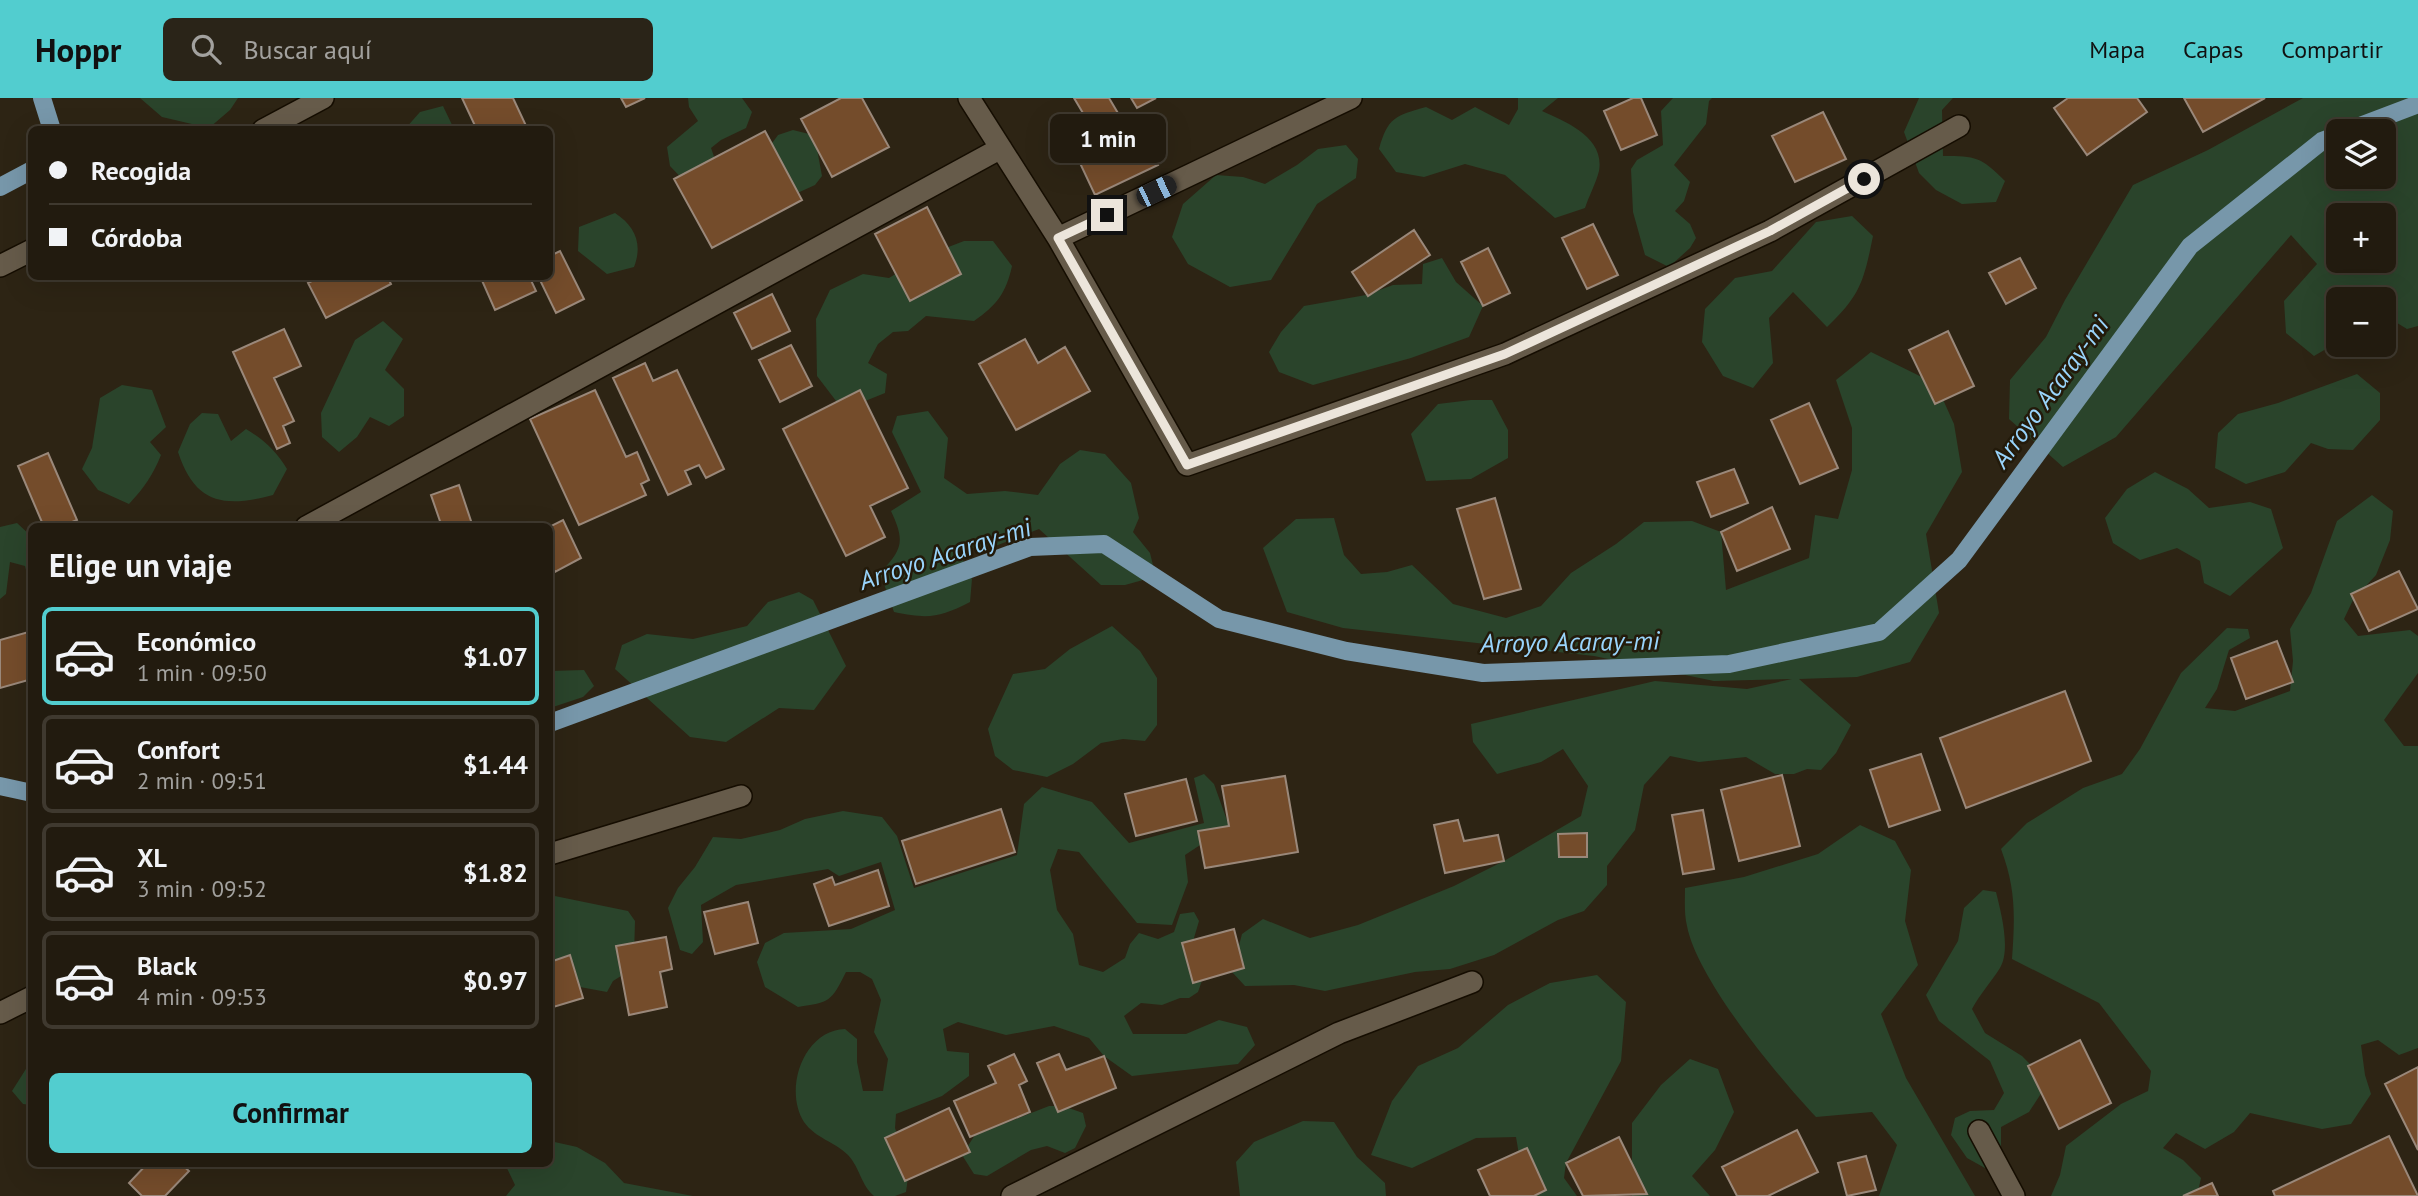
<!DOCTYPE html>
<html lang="es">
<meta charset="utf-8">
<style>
body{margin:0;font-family:"PT Sans",sans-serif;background:#2a2418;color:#f1f3f6;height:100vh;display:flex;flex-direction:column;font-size:26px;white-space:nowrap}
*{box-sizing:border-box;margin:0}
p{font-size:23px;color:#a2a19e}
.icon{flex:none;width:38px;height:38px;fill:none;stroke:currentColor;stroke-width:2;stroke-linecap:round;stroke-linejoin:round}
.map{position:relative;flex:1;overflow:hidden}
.sheet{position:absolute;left:28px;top:425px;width:525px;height:644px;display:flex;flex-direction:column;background:#221b0f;border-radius:10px;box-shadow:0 7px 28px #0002,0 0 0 2px #3f392f}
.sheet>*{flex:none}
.hud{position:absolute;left:28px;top:28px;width:525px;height:154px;border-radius:10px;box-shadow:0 7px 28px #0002,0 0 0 2px #3f392f;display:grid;align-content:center;height:154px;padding:0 21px;background:#221b0f}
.fabs{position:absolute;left:2326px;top:21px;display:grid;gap:14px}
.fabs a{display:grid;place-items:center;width:70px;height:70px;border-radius:10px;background:#221b0f;box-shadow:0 7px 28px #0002,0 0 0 2px #3f392f;font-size:35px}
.end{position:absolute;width:32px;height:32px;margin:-16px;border:9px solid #ece5db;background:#111;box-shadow:0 0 0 4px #111}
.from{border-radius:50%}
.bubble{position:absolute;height:49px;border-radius:10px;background:#221b0f;box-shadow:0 7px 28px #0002,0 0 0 2px #3f392f;font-size:23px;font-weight:700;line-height:49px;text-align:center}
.car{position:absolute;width:21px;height:42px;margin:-21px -10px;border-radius:9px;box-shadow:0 0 5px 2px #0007;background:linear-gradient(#222 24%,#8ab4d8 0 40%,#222 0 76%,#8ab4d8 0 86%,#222 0)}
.hud b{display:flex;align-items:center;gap:24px;height:66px;font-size:26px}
.hud b+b{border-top:2px solid #3f392f}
.hud i{width:18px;height:18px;background:#f1f3f6}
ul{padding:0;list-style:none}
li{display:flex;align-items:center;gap:21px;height:98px;margin:0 14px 10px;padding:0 7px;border:4px solid #3f392f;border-radius:10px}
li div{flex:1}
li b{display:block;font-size:26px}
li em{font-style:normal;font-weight:700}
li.selected{border-color:#52cdcf}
li>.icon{width:63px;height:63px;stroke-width:1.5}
h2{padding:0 21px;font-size:32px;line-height:84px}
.primary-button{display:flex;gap:14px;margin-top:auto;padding:14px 21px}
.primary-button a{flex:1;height:80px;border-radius:10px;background:#52cdcf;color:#111;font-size:28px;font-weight:700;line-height:80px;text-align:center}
header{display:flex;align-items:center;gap:42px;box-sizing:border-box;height:98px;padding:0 35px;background:#52cdcf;color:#111}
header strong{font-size:33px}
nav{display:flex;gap:38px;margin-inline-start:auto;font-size:24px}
.search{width:490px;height:63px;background:#2a2418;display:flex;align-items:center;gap:18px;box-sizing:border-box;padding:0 24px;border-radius:10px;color:#a2a19e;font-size:26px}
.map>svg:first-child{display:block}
</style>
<header>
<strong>Hoppr</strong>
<div class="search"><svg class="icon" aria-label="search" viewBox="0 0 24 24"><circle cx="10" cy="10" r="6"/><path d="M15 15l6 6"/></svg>Buscar aquí</div>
<nav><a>Mapa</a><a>Capas</a><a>Compartir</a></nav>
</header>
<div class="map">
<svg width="2418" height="1098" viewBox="0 0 2418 1098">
<rect width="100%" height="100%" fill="#2d2414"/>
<!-- green -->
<path fill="#2a442b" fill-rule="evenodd" d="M140,0h98l-8,12 -21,18 -47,-11z
M688,0h54l10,14 -6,16 -25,12 -10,8 6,17 -27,22 -20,-21 -3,-19 31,-26 -9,-14z
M1518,0h40l-16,13c24,11 63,26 57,60 -3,12 -10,25 -14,37l-30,10 -50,-43 -40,-11 -41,13 -28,-5 -17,-23c9,-32 16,-33 47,-42l26,13 23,-13 34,18 9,-16z
M1673,0h39l-3,3 -3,23 -32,41 16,17 -6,19 -9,10 15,13 6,14 -6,10 -21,19 -24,-12 -12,-43 -2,-43 6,-9 26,-15 -2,-34z
M1919,0h34l-11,12 1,46c33,0 38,1 62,25l-9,21 -34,2 -26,-14 -17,-17 -15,-41z
M2303,0h115v228l-11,3 -23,-14v-16h-46v43l-24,14 -28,-23 -2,-32 33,-37 -26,-29 -175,202 -53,30 -54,-48 1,-39 36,-43 19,-37 68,-115 75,-35zM2338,33h46v46h-46zM2338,117h46v46h-46z
M443,8l11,23h-49l15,-17z
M793,32l16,4 8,15 5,27 -7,9 -22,10 -26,-45 11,-15z
M1346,47l12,14 -2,19 -39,26 -46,76 -41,7 -42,-23 -16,-27 11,-33 33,-29 27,2 22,7 32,-19 21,-16z
M615,115c20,13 28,31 19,54l-27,7 -29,-23 1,-24z
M1852,118l21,20c-9,44 -12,59 -46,91l-34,-35 -24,26 4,45 -20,25 -30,-12 -21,-34 3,-33 30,-31 37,-7 44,-49z
M964,143h29l19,25c-6,27 -15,39 -38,55l-48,-5 -18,15 -15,1 -15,12 -10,19 19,11 -2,19 -42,17 -26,-34 -1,-57 14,-29 33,-16 26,4 36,-22z
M1442,160l14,24 27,24 -14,31 -58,21 -98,27 -34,-13 -10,-20 12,-20 23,-26 62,-11 27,-10 29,-1 1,-20z
M383,223l20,18 -18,31 19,19v27l-15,10 -19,-9 -13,20 -18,15 -17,-15 -1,-24 34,-73z
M1871,254l65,32 18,40 8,48 -36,62 13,79 -29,49 -53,15 -58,2 52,46 -15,28 -15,17 -14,-1 -13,5h-19l-29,-17 -47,5 -29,-6 -26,29 -9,45 -28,36v19l-23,26 -26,9 -64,35 -44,14 -35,3 -90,19 -31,-6 -49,1 -13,-14 10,-38 21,-15 47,19 48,-13 96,-39 50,-25 77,-45 7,-30 -25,-37 -22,13 -44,12 -24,-32 -2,-18 184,-43 92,8 45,-10 -78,2 -120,-25 -251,-28 -56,-16 -24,-64 33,-29 38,-1 10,37 17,19 26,-2 25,-7 41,39 53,14 35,-12 30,-33 45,-29 28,-22 48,-1 29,11 5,58 83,-32 6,-43 23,4 14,-49v-42l-16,-48z
M2357,276l23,19v27l-27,30 -25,-1 -17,-6 -26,29 -39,12 -31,-16 3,-35 20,-19 40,-11z
M122,287l30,5 14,37 -16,15 11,13c-8,20 -17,33 -32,49l-31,-14 -16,-21 10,-21 8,-50z
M1471,302h21l16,30v28l-37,21 -45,2 -15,-47 27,-30z
M928,313l20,27 -4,40 23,16 38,-3 33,4 22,-31 20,-14 25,4 26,29 8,35 -6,14 17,21 3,12 -10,15 -18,5h-24l-62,-56 -41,16 -40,5 14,29 -2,23c-31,16 -42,17 -76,10l-14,-39c23,-24 25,-32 11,-62l30,-19 -29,-60 5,-16z
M202,315l16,1 13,27 15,-12c17,10 31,23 41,40l-14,26c-49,13 -78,9 -95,-43l12,-28z
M2155,374l33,17 21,19 41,-6 21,7 12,39 -53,48 -26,-13 -4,-22 -23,-13 -37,12 -27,-17 -8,-25 22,-29z
M2372,397l21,16 -3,29 -14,35 -23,25 -9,19 14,17 52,-6 8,6v37l-34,47 20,26h14v302l-19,7 -21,-15 -17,5 4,30 6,19 -20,30 -29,5 -72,-16 -16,19 -29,17 -29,-16 -13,15 20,12 18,18 -4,18h-146l9,-21 6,-29 55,-42 27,-13 3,-20 -52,-68 -87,-44c3,-43 4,-70 -11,-110l26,-26 56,-35 39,-14 18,-25 41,-76 46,-45 21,1 2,9 -21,12 -12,39 -12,19 30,3 55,-20 3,-30 -3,-32 21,-36 26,-72z
M17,425l14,13v54l-6,-24 -15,-4 -4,32 -6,5v-72z
M799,494l14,8 33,66 -32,44 -35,-2 -53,34 -36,-5 -75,-68 7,-24 25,-11 46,5 54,-13 21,-24z
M1112,528l28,25 17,27v47l-12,16 -22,-2 -22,4 -28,21 -26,13 -34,-7 -18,-14 -7,-27 25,-55 32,-5 25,-20z
M584,572l10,16 -11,11 -33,11v-37z
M1204,676l10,10 15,42 -44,29 3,27 -16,43 -35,-2 -58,-71 -21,-3 -8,21 7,40 16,24 6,31 24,7 22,-14 5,-14 9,-11 19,6 16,-7 6,-18 14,-2 5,9 -8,27 14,24 -7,20 -9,6h-9l-18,7 -21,-2 -17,13 9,18h53l33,-14 28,7 8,18 -17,19 -106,12 -28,-20 -15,-18 -35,-12 -48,9 -48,-13 -15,7 4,22 22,2v23l-27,20 -46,18 -1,14 14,42 -3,22 -11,4h-21c-13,-11 -14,-28 -26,-41 -13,-13 -33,-17 -44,-33 -21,-33 0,-92 41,-93l12,10v23l6,29h20l5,-32 -14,-27 7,-32 -9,-21 -12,-7h-14c-15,30 -16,30 -48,35l-33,-20 -8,-25 8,-19 19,-10 67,-4 44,-19 -14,-48 -42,14 -11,-7 -92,16 -35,20 2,37 -11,12 -12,-4 -12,-42 10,-20 17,-21 18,-30 28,2 39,-9 25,-11 38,-8 39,6 15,19 17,52 103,-33 7,-51 18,-17 50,15 37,41 75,-20 -10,-45z
M1860,727l35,16 16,29 -6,51 13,44 -37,49 25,64 69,118h-96l18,-51 -25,-33 -56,5c-38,-40 -119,-138 -129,-191 -3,-12 -2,-26 -2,-38l59,-11 74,-23z
M1983,792l13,2c5,20 15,58 4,76 -9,14 -20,26 -28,41l13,24 37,23 18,18 2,18 -13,20 -28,15v21l-16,20 -18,-10 -16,-23 4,-17 15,-7 24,-1 10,-17 -14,-32 -51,-40 -13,-26 32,-54 6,-33z
M550,797l78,16 7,10 -1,34 -5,16 -16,10 -6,11 -27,-5 -30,-21z
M1597,877l29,27 -5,59 -55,102 -2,15 13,18h-51l-10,-59 -40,1 -64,30 -41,-13 21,-54 26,-35 40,-18 50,-43 42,-22z
M1690,961l28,10 16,43 -19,38 -23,26 18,20h-78v-73l29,-38z
M31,963v44l-8,-1 -11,-13z
M1049,1008h14l20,7 3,13 -11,22 -10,5 -18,-7 -16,4 -44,26 -13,-2 -12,-19 13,-20z
M1303,1023l31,1 23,35 28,26 1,13h-146l-4,-34 18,-20z
M550,1043l27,6 28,16 19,20 69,13h-187l9,-11 -10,-21h45z"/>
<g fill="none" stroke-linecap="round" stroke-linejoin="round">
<!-- stream -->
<path stroke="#7797aa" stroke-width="18" d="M42,0l10,32
M2347,33l71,-27
M0,89l32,-17
M550,625l480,-176 74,-3 115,75 127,32 137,22 246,-9 150,-32 80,-72 231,-314 132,-105 16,-6
M0,688l32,7"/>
</g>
<!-- building -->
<path fill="#744c2b" stroke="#9a887a" stroke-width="2" d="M462,0h51l15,32h-51z
M621,0h24l-19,9z
M841,0h21l27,49 -57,30 -31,-58z
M1074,0h35l16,27 -26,15z
M1131,0h25l-19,10z
M1633,0h8l16,37 -36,15 -17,-39z
M2068,0h69l10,14 -60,43 -33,-47z
M2184,0h81l-62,34z
M1823,14l23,47 -51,23 -23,-46z
M1142,32l16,35 -63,30 -16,-34z
M765,33l37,69 -90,48 -38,-69z
M927,109l34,67 -51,27 -35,-67z
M1593,126l25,51 -31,14 -25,-51z
M1414,132l16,25 -62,41 -16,-24z
M1488,150l22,45 -27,13 -22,-44z
M550,152l2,5 8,-4 24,48 -28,14 -18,-37h12z
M2020,160l16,30 -30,16 -17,-31z
M321,178h66l4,8 -65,34 -18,-35z
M480,178h49l7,15 -41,19z
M772,196l18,37 -38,18 -18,-36z
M284,231l17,37 -27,12 20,43 -11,5 7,17 -13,6 -44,-97z
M1948,233l26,55 -39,18 -26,-54z
M1025,241l13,24 27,-16 25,44 -74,39 -37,-66z
M791,247l21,41 -32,16 -21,-42z
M645,265l8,18 24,-11 47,99 -18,9 -7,-13 -14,6 6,13 -23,11 -55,-117z
M595,292l31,67 11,-5 12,28 -8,4 5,11 -67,30 -49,-106z
M860,292l48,98 -38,18 15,31 -39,19 -63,-127z
M1809,305l29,65 -38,16 -29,-64z
M48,355l29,67 -17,7h-16l-26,-61z
M1734,371l14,34 -37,14 -14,-35z
M459,387l14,42h-31l-11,-32z
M1495,400l26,91 -37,10 -27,-90z
M1772,409l18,42 -53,22 -16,-39z
M563,422l18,38 -26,14 -5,-10 -1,-35z
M2399,473l19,38 -49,22 -18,-37z
M32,533v48l-32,9v-48z
M2277,543l16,41 -47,17 -15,-41z
M2065,593l26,70 -125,47 -26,-70z
M1921,656l19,56 -51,17 -19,-57z
M1782,677l18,71 -61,15 -18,-71z
M1285,678l13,76 -93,16 -7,-37 31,-5 -7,-40z
M1186,681l11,42 -61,15 -11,-42z
M1001,711l14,43 -99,32 -14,-43z
M1703,712l11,59 -31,5 -11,-59z
M1458,722l6,21 34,-6 6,26 -59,12 -11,-48z
M1587,735v24h-28l-1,-23z
M878,772l11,36 -60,20 -15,-42 18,-7 3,8z
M748,804l10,41 -43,11 -11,-42z
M1234,831l10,39 -51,15 -11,-40z
M666,839l6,32 -12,3 7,35 -38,8 -13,-69z
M570,857l13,43 -33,10v-46z
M2080,942l31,63 -52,26 -31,-63z
M1014,956l13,27 -8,4 11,27 -60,25 -16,-36 42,-18 -8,-17z
M1059,956l7,16 38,-14 12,32 -58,24 -21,-49z
M2418,969v83l-33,-66z
M949,1010l21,44 -65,29 -20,-43z
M1797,1032l21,42 -50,24h-31l-15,-29z
M2389,1038l29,60h-143l-2,-5z
M1619,1039l28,57 -64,2 -17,-33z
M1527,1050l19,42 -12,6h-44l-12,-26z
M1866,1058l10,34 -29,6 -9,-33z
M147,1066h34l8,7 -24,25h-23l-13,-13z
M2212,1085l6,13h-35z"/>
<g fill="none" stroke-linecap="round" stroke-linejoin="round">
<defs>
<path id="minor" d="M969,0l89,140 129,227 318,-111 265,-123 189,-105
M263,32l60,-32
M1058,140l293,-140
M0,168l32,-16
M306,429l695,-379
M550,756l191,-58
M0,915l32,-16
M1979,1033l35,65
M1012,1098l327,-163 133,-51"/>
</defs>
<!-- minor casing -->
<use href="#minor" stroke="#150d01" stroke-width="24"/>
<!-- minor -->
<use href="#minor" stroke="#665b4a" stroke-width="21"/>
</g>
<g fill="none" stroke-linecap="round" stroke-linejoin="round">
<!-- route -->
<path stroke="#ece5db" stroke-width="9" d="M1107,117l-49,23 129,227 318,-111 265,-123 94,-52"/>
</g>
<g text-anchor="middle" stroke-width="5" stroke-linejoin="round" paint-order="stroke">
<!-- water labels -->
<g font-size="26" font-style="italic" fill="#99d4fb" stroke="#231a0a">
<text transform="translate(2050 294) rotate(-54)" y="9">Arroyo Acaray-mi</text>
<text transform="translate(945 456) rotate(-18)" y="9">Arroyo Acaray-mi</text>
<text transform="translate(1570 544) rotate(-1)" y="9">Arroyo Acaray-mi</text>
</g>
</g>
</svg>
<div class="fabs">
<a><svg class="icon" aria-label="layers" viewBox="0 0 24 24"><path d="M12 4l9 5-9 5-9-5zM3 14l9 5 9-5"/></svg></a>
<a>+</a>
<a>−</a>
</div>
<i class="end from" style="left:1864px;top:81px"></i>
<i class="end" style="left:1107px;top:117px"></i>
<div class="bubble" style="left:1050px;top:16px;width:116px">1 min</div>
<i class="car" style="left:1156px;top:93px;rotate:64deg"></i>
<div class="hud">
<b><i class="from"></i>Recogida</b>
<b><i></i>Córdoba</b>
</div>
<section class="sheet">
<h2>Elige un viaje</h2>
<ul>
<li class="selected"><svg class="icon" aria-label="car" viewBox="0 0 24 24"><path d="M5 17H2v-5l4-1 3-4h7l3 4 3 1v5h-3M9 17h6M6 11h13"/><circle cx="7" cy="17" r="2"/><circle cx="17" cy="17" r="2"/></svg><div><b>Económico</b><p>1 min · 09:50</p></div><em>$1.07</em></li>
<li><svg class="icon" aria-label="car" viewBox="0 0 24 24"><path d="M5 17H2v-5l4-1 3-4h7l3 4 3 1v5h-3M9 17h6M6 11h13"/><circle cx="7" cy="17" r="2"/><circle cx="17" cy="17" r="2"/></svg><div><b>Confort</b><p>2 min · 09:51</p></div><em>$1.44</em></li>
<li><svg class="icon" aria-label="car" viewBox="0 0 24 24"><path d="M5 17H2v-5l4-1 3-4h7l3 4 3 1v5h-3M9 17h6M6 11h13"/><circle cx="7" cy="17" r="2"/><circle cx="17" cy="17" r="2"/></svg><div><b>XL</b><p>3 min · 09:52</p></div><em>$1.82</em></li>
<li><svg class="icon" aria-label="car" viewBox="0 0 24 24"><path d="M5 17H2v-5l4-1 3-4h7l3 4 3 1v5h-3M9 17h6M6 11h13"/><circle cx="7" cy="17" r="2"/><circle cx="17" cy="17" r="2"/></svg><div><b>Black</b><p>4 min · 09:53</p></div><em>$0.97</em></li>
</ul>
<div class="primary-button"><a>Confirmar</a></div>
</section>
</div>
